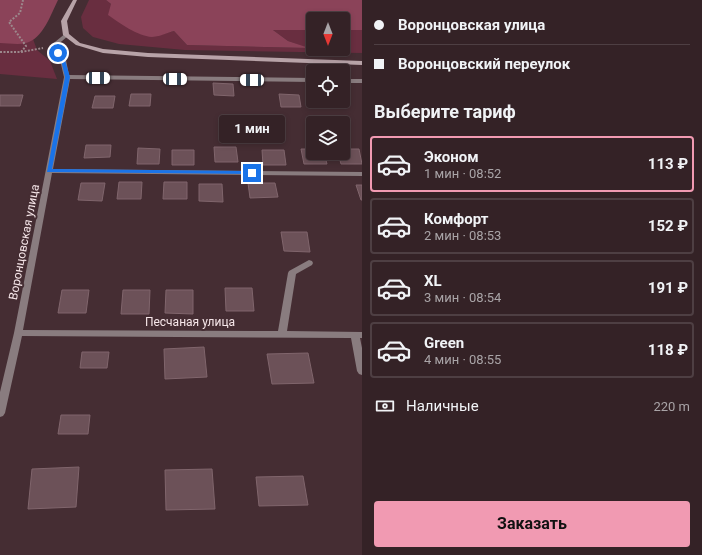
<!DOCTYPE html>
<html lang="ru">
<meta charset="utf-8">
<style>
body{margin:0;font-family:Roboto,sans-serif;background:#3f2f32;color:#f1f3f6;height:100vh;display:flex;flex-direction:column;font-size:15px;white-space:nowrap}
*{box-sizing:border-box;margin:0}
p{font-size:13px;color:#a9a4a7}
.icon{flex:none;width:22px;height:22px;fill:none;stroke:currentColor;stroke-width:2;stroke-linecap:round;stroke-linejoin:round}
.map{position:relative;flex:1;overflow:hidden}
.panel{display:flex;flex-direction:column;background:#342226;width:340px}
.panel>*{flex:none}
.banner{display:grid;align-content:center;height:88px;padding:0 12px;background:#342226}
.needle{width:26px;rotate:180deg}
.controls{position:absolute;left:306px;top:12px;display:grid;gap:8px}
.controls a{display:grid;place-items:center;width:44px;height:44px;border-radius:4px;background:#342226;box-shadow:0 2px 6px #0003,0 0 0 1px #4e3f43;font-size:20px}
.end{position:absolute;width:18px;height:18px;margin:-9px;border:5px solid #1a73e8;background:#fff;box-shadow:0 0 0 2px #fff}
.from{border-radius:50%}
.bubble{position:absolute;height:28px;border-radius:4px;background:#342226;box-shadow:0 2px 6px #0003,0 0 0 1px #4e3f43;font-size:13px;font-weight:700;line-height:28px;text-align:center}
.car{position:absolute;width:12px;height:24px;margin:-12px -6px;border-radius:5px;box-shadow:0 0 3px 1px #0007;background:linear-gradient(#fff 24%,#345 0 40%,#fff 0 76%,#345 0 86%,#fff 0)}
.banner b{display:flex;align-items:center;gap:14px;height:38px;font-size:15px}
.banner b+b{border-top:1px solid #4e3f43}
.banner i{width:10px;height:10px;background:#f1f3f6}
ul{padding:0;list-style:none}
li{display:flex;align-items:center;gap:12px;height:56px;margin:0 8px 6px;padding:0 4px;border:2px solid #4e3f43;border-radius:4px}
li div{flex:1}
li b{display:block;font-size:15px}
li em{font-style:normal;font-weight:700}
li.selected{border-color:#f19ab2}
li>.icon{width:36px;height:36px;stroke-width:1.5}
h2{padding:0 12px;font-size:18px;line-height:48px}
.pay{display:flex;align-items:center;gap:10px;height:44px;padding:0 12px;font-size:15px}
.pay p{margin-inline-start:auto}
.button{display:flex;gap:8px;margin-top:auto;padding:8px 12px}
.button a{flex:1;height:46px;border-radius:4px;background:#f19ab2;color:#111;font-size:16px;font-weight:700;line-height:46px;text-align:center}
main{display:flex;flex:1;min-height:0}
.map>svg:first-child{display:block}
</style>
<main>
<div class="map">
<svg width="362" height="555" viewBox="0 0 362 555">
<rect width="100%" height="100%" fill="#452d33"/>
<!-- green -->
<path fill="#692e40" d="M89,0h17l46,37 22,-6 13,14 120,3 -19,-7 -15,-11h40v19h30v-19h19v23l-177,-3 -66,-6 -26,-7 -10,-9 -2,-11z
M33,39l4,11 13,11 7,18 -57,-5v-31h25z"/>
<!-- forest -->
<path fill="#8b4359" d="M0,0h58c-7,14 -15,39 -32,43 -8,2 -18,0 -26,0z
M106,0h256v30h-19v-11h-30v11h-40l15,11 21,7 -122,-3 -13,-14c-7,2 -16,6 -22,6 -15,-1 -32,-14 -44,-22l3,-11z"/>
<!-- building -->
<path fill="#6c5158" stroke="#80656c" d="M213,83l20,1 1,12 -20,-1z
M131,94h20l-1,12h-21z
M279,94l20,1 2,12h-20z
M0,95h23l-3,11h-20z
M95,96h20l-2,12h-21z
M86,145h25l-1,12 -26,1z
M214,147h22l2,15h-23z
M138,148l22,1 -1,15h-22z
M301,149h12v4h11l3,11h-23z
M343,149h16l3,15h-21l-3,-11h5z
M172,150h22v15h-22z
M262,150h22l2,15h-23z
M119,182h23l-1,17h-24z
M164,182h23v17h-24z
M81,183h24l-3,18 -24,-1z
M248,183h27l3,14 -28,1z
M199,184h23l1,18 -24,-1z
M356,185h6v15h-1z
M281,232h26l3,20 -26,-1z
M225,288h27l2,23h-28z
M62,290h27l-3,23h-28z
M123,290h27l-1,24h-28z
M166,290h27v24l-28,-1z
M204,347l3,30 -42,2 -1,-30z
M82,352h27l-2,16h-27z
M308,353l6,30 -42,1 -5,-30z
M61,415h29l-2,19h-30z
M79,467l-3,40 -48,2 4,-40z
M212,469l3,40 -49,1 -1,-40z
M303,476l5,29 -49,1 -3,-29z"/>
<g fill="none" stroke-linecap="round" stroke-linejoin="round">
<!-- path -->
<path stroke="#9c888c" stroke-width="2" stroke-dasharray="2 1.5" stroke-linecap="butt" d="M0,52h21l22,-4
M21,52l5,-6 -17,-24 11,-9 3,-13"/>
<!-- minor -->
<path fill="#897c7f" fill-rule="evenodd" d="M66,33l3,2 -1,1 -12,10 10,14 3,15 244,3v4l-243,-3 -17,90 309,3v4l-310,-3 -29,157 255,1 10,-58 1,-2 20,-11 3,1 1,2 -1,2 -16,9 -9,57 75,1v6h-2l2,10v27l-3,-1 -2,-3 -6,-33 -329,-2 -17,77 -2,3 -3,1v-25l14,-59 50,-256 -4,-17 -10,-14z
M343,79h19v4h-19z"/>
<!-- secondary -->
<path fill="#b8a3a8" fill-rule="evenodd" d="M73,0h4l-10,21 2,13 11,9 23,6 45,4 214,8v4l-214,-8 -45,-4 -27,-8 -13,-10 -2,-14z"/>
</g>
<!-- route -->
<path fill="#1a73e8" d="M57,52h3l5,8 5,17 -18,92 200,2 3,2 -3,1 -205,-2 18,-95 -4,-17z"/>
<g text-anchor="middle" stroke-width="4" stroke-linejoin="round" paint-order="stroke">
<!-- street labels -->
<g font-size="12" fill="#f6e6e9" stroke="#452d33">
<text transform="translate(24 242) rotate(-79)" y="4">Воронцовская улица</text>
<text x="190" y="326">Песчаная улица</text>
</g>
</g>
</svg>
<div class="controls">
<a><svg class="needle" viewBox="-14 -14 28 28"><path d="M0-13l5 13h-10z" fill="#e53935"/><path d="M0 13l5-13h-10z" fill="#a9a4a7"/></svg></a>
<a><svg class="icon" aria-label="locate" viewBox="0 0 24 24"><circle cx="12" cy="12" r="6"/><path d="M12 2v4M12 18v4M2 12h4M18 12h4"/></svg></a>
<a><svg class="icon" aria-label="layers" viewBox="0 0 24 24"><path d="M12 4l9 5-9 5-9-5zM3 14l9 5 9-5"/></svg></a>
</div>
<i class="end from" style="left:58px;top:53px"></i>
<i class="end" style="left:252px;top:173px"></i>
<div class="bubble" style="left:219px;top:115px;width:66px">1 мин</div>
<i class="car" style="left:98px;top:78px;rotate:91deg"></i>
<i class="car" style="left:175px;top:79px;rotate:91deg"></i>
<i class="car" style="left:252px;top:80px;rotate:271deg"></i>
</div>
<section class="panel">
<div class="banner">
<b><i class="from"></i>Воронцовская улица</b>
<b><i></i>Воронцовский переулок</b>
</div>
<h2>Выберите тариф</h2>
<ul>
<li class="selected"><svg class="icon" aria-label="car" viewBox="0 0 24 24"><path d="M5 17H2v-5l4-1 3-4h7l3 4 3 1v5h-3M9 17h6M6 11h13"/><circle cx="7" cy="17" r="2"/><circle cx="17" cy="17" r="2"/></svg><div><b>Эконом</b><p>1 мин · 08:52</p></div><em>113 ₽</em></li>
<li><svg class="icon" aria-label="car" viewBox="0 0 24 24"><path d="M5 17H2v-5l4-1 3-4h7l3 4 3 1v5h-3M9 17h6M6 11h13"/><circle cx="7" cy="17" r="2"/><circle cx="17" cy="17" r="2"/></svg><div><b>Комфорт</b><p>2 мин · 08:53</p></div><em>152 ₽</em></li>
<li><svg class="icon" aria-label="car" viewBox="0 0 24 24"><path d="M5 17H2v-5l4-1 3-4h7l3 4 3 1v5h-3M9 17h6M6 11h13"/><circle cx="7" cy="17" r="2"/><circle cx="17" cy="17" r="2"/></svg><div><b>XL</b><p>3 мин · 08:54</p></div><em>191 ₽</em></li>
<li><svg class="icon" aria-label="car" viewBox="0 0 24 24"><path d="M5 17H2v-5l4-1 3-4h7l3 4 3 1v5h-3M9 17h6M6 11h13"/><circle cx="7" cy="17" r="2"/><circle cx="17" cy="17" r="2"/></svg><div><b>Green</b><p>4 мин · 08:55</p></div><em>118 ₽</em></li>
</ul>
<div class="pay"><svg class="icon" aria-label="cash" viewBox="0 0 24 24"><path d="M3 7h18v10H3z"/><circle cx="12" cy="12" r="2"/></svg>Наличные<p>220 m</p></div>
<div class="button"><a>Заказать</a></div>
</section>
</main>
